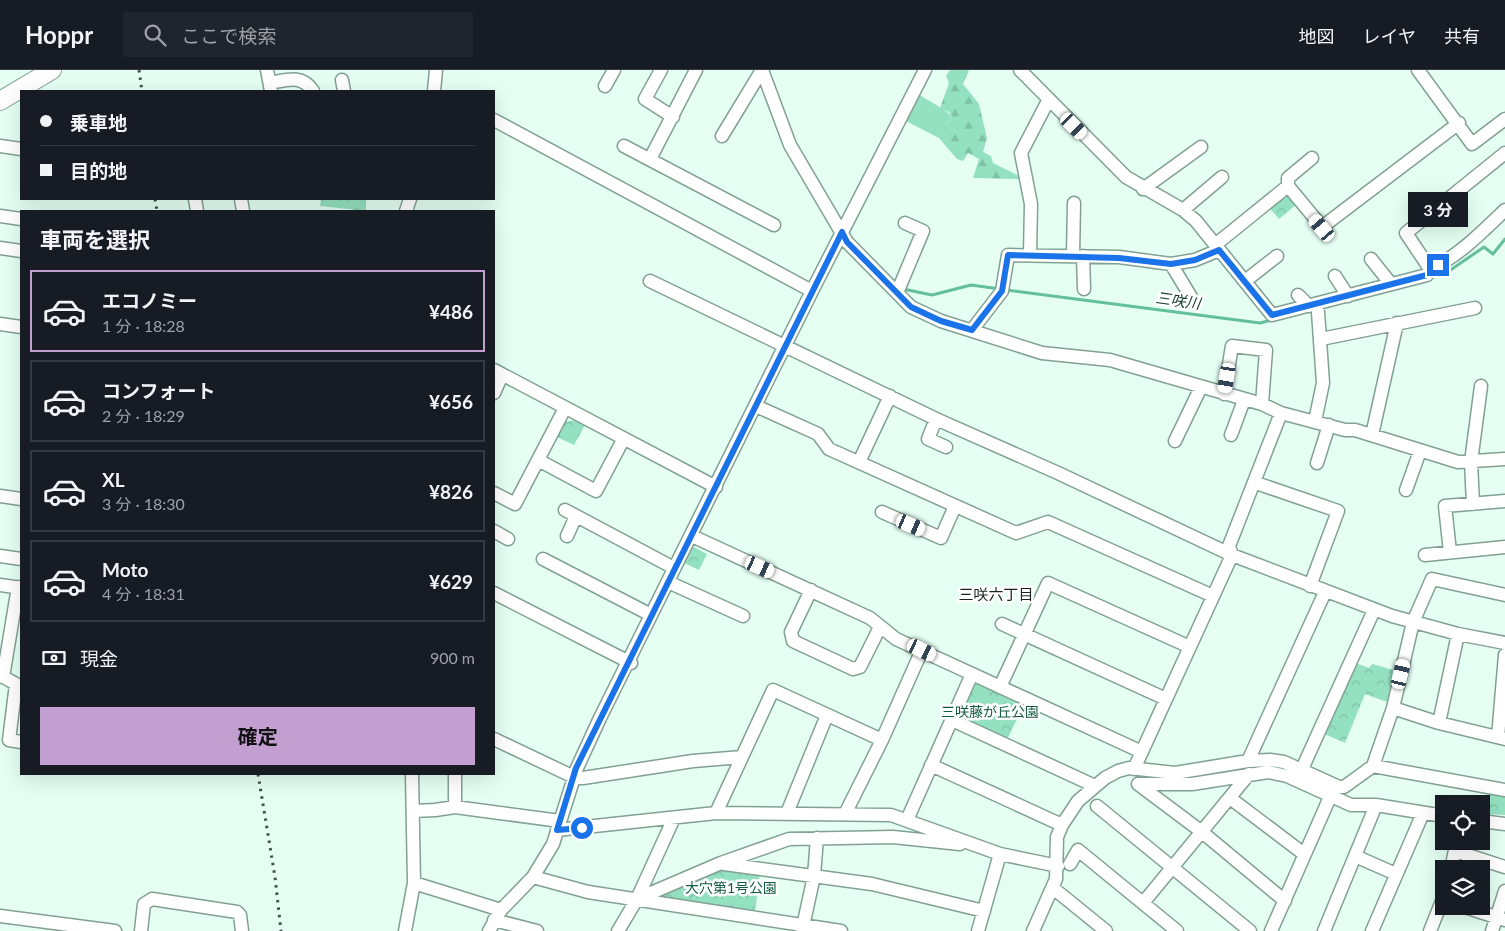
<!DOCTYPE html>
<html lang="ja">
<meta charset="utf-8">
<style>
body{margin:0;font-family:Lato,"Noto Sans JP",sans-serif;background:#20242c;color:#f1f3f6;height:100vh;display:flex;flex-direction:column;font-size:19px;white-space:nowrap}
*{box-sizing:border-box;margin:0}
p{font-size:16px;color:#9ea1a6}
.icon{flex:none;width:28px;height:28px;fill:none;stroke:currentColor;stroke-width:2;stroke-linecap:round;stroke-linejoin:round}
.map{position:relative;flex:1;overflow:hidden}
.drawer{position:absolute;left:20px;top:140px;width:475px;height:565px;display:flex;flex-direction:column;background:#171b24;border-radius:0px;box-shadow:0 5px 20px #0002}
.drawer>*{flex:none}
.banner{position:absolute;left:20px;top:20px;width:475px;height:110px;border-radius:0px;box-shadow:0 5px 20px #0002;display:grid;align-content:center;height:110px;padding:0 20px;background:#171b24}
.buttons{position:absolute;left:1435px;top:725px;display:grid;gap:10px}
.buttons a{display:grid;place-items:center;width:55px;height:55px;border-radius:0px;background:#171b24;box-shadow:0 5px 20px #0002;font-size:25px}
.end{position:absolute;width:22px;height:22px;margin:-11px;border:6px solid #1a73e8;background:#fff;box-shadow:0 0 0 2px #fff}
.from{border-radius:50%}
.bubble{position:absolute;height:35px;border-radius:0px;background:#171b24;box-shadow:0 5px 20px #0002;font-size:16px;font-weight:700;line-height:35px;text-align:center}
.car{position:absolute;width:15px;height:30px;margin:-15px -8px;border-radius:6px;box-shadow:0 0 4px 1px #0007;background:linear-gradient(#fff 24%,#345 0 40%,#fff 0 76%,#345 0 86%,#fff 0)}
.banner b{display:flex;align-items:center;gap:18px;height:48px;font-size:19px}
.banner b+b{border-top:1px solid #363941}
.banner i{width:12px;height:12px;background:#f1f3f6}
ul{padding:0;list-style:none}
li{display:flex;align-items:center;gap:15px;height:82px;margin:0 10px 8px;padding:0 10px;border:2px solid #363941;border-radius:0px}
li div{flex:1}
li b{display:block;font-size:19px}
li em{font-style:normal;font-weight:700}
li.on{border-color:#c29ed1}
li>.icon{width:45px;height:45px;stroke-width:1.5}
h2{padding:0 20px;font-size:22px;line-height:60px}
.pay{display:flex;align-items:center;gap:12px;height:55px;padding:0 20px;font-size:19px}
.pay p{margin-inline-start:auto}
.primary-button{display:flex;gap:10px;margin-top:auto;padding:10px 20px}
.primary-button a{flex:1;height:58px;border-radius:0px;background:#c29ed1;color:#111;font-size:20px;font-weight:700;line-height:58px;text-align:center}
header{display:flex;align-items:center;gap:30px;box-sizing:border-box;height:70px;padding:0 25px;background:#171b24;border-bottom:1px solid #363941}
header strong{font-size:24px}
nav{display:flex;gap:28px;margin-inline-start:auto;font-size:18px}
.search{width:350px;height:45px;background:#20242c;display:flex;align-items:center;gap:12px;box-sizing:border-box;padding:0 18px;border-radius:0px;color:#9ea1a6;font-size:19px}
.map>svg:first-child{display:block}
</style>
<header>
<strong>Hoppr</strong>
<div class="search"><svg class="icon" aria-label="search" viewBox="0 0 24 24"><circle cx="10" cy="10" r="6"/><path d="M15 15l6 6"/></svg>ここで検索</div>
<nav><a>地図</a><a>レイヤ</a><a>共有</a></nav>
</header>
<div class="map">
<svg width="1505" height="861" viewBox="0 0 1505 861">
<defs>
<pattern id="forest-firs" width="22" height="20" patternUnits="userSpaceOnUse" patternTransform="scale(1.25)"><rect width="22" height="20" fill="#94e1c1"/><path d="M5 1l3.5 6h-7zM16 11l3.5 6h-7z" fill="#7fc1a5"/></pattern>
<pattern id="park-crowns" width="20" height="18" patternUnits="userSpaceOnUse" patternTransform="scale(1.25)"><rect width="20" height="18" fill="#94e1c1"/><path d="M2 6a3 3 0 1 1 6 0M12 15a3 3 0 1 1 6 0" fill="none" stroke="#7fc1a5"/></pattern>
</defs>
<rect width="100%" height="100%" fill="#e5fff3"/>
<!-- grass -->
<path fill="#94e1c1" d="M917,23c9,7 31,17 35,24l-8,10 -5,11 -35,-18z"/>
<!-- forest -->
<path fill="url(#forest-firs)" d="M950,0h19l-6,14 16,20 8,34 -4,14 8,4 2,7 28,14v2l-48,-1 6,-19 -11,-6 -5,8 -6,-2 -18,-21 5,-11 8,-10 -3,-5 -9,-4 9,-25 -3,-7z"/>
<!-- park -->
<path fill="url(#park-crowns)" d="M1281,125l10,1 6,8 -18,15 -11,-13z
M321,129h45v12l-46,-5z
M576,350l9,5 -11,20 -17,-8 7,-15z
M690,475l17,9 -8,16 -17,-8z
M1355,593l14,5 3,-4 25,7 -7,32 -25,-9 -20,49 -23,-10z
M976,612l48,22 -18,38 -48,-22 13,-36z
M1488,724l17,2v19l-21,-1z
M724,797l36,5 -5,40 -93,-12v-7z"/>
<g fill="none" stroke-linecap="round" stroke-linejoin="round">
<!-- stream -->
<path stroke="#64bf9c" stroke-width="3" d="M1430,208l19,-7 35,-24 9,7 12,-15
M903,219l29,6 39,-10 29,4
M1006,220l254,33 12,-3"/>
<defs>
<path id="street" d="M267,0l4,21
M661,0l-16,29 28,18
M762,0l28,75 57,97 64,65 30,14 101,32 68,7 152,44 19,9 64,17h10l103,32 47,-3
M1020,0l106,107 57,33 13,11 76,94 155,-40 3,-6 -24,-36 99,-80
M1418,0l54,74 33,-25
M342,10l2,11
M270,13c17,-3 32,-9 43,8
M605,16l9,-16
M434,21l2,-21
M494,50l318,171
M722,66l40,-66
M0,76l21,3
M624,76l150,79
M1312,88l-24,20v8l34,41 137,-104
M650,89l46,-89
M1143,119l58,-42
M195,129l2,12
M241,129l2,12
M1183,140l39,-33
M406,141l4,-12
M0,146l21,3
M1215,175l73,-59
M0,178l21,3
M1030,185l1,-51 -10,-51 28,-54
M1073,185l1,-52
M1083,186l1,33
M1371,189l20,25
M1171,194l20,33
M1430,199c28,-12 53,-38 75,-59
M1335,206l13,20
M650,211l286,138 122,54 174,82 160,61 66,18 47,9
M1245,211l32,-25
M897,223l26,-62 -18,-8
M1298,225l11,11
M0,254l21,3
M972,260l30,-39 6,-36 111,2 52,7 24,-4 24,-10
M1321,269l154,-31
M494,300l222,117
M494,323l8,-18
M1224,324l8,-48 34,4 -4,54
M756,336l62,28 11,15 187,84 32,-11 165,74
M936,349l-8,20 18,8
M1315,351l8,-38 -5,-71
M1231,365l13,-35
M1372,365l25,-112
M1175,371l26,-54
M538,390l58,31 27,-51
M859,392l31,-66
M1317,393l12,-38
M1256,413l82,28 -28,75
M1406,420l14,-39
M494,423l21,11 50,-96
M0,426l21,3
M1473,434l-2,-42 10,-76
M565,440l109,58
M882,442l59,26 14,-32
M494,461l14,8
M567,466l9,-20
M692,466l178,82 26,21 246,113
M1450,482l-5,-46 60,-5
M1425,485l80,-8
M0,486l21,3
M543,489l108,56
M668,512l75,34
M0,515l21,3
M811,520l-20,42 2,9 60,28 7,-2 20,-40
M494,523l137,70
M1002,554l164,75
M0,605l16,9 -7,56 12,2
M3,607l15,-90
M1000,617l48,-104 142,64
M1393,638l46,15 66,16
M952,650l143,66
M1439,653l19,-89
M1498,667l7,-82
M494,669l80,38 9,1 110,-17 49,-4
M1248,691l77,-169
M931,695l131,60
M1373,696l20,-58 20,-86 19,-43 73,16
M1134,699l98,-214 -3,-9 52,-133
M1302,699l72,-159
M455,704v33
M1138,714h54l76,-12 19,4 64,29h25l68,11
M1138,714l64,48 83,69
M1230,728l74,56
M1097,736l153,125
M413,741l22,-1 20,-3 105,14
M716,743l57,-123 109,50
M787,743l40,-98
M845,744l37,-74 40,-90
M907,750l65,-146
M1481,751l24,3
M557,760l159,-17 175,2 109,39 58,12
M1455,781l50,16
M1355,786l41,18
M724,794l148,20 112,27
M1070,794l8,-14 99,81
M1451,799l6,-28
M533,807l55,15 253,39
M414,813l87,27
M1053,818l53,43
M637,829l84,-36 68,-24 104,-2 67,7
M1143,833l106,-129
M1462,836l43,14
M0,846l115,15
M494,850l43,11
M141,861l3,-27 8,-5 85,13 3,3 2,16
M405,861l9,-48 -2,-109
M489,861l12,-21 32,-33 20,-33 24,-76 23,-50 212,-427 113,-221
M618,861l19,-32 37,-81
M802,861l12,-55 3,-38
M978,861l22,-77
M1033,861l23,-52 1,-42 5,-12 16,-24 27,-23 13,-7 11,-3 46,5 73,-12 22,-1 14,2 55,25h5l29,-21 132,24
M1271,861l59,-134
M1324,861l52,-126
M1372,861l51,-118
M1430,861l14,-35
M1492,861l13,-40"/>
<path id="secondary" d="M0,31l52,-31"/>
</defs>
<!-- street casing -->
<use href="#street" stroke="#82a093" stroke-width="15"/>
<!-- secondary casing -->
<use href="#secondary" stroke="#82a093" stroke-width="20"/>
<!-- street -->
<use href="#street" stroke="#fff" stroke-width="12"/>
<!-- secondary -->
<use href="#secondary" stroke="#fff" stroke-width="18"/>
<!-- rail -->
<path stroke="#42514a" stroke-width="3" stroke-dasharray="2.5 5" stroke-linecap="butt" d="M139,0l3,21
M155,129l2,12
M258,704l17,103 6,54"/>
</g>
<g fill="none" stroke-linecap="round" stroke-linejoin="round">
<!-- route -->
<path stroke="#1a73e8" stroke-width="6" d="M582,758l-25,2 19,-62 266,-536 5,10 64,65 30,14 31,9 30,-39 6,-36 111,3 52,6 24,-4 24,-10 53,65 155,-40 3,-6 8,-4"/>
</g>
<g text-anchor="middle" stroke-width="5" stroke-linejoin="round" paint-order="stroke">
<!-- park labels -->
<g font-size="14" fill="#135b44" stroke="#fff">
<text x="990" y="647">三咲藤が丘公園</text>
<text x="731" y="823">大穴第1号公園</text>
</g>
<!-- water labels -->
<g font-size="15" font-style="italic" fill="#10392a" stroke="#fff">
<text transform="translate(1178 231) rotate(8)" y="5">三咲川</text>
</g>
<!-- neighbourhood labels -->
<g font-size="15" fill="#17231e" stroke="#fff">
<text x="996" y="530">三咲六丁目</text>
</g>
</g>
</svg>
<div class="buttons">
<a><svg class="icon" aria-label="locate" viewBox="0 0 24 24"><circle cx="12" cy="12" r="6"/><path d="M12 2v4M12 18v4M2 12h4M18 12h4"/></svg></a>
<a><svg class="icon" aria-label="layers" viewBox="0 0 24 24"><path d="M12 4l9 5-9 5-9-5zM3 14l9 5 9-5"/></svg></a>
</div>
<i class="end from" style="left:582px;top:758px"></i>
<i class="end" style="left:1438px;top:195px"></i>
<div class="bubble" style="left:1408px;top:122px;width:60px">3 分</div>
<i class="car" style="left:1074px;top:56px;rotate:135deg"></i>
<i class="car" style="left:1322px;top:158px;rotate:320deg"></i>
<i class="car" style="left:1227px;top:308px;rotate:189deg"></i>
<i class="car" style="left:911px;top:455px;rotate:113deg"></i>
<i class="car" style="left:760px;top:497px;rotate:114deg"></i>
<i class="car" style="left:922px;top:580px;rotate:116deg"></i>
<i class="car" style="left:1401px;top:604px;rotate:13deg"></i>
<div class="banner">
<b><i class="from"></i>乗車地</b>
<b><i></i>目的地</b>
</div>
<section class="drawer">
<h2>車両を選択</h2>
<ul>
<li class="on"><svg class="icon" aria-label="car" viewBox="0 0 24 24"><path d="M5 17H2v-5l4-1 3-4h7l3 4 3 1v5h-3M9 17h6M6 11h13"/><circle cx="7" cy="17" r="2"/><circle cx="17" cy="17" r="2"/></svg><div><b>エコノミー</b><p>1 分 · 18:28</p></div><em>¥486</em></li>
<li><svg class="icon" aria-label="car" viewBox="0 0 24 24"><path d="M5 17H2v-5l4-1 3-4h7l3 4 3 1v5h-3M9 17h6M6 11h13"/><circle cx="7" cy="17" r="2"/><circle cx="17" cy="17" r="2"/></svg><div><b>コンフォート</b><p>2 分 · 18:29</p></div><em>¥656</em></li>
<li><svg class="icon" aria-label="car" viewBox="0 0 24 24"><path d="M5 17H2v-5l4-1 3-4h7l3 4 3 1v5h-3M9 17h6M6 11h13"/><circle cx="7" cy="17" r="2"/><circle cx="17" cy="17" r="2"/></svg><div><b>XL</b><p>3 分 · 18:30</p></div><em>¥826</em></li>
<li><svg class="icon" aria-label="car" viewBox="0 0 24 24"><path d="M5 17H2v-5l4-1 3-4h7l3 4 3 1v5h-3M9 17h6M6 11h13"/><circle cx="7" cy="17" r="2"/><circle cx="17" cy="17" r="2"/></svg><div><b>Moto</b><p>4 分 · 18:31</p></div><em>¥629</em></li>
</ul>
<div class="pay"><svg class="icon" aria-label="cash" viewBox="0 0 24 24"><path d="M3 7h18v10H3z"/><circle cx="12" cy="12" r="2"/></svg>現金<p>900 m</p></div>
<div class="primary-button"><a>確定</a></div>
</section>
</div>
